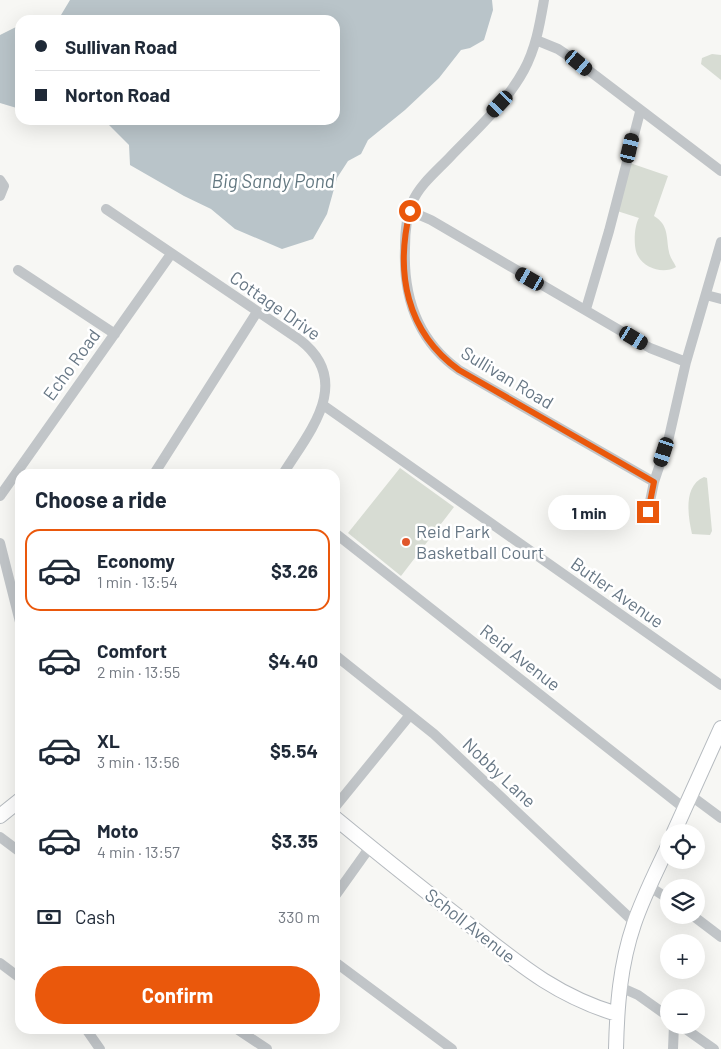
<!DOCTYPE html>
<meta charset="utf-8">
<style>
body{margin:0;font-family:Barlow,sans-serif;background:#f2f2f3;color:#1f2937;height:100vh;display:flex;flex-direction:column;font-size:19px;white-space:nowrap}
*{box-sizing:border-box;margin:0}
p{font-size:16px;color:#747a83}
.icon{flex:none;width:28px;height:28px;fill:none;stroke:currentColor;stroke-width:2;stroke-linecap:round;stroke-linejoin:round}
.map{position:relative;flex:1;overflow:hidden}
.sheet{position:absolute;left:15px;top:469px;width:325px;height:565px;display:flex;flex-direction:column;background:#fff;border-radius:15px;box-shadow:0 5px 20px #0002}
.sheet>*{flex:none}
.top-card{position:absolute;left:15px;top:15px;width:325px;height:110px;border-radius:15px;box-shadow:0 5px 20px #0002;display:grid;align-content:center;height:110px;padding:0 20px;background:#fff}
.fabs{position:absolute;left:660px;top:824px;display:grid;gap:10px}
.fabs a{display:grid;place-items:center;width:45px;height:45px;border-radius:50%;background:#fff;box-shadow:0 5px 20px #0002;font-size:25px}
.end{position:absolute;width:22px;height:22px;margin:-11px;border:6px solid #ea580c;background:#fff;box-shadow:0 0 0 2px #fff}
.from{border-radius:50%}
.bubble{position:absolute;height:35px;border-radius:18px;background:#fff;box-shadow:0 5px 20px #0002;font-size:16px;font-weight:700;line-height:35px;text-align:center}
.car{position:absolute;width:15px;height:30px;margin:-15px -8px;border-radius:6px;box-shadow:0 0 4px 1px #0007;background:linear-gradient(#222 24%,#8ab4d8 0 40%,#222 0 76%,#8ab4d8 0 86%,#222 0)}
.top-card b{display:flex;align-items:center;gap:18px;height:48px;font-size:19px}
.top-card b+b{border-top:1px solid #e0e1e3}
.top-card i{width:12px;height:12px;background:#1f2937}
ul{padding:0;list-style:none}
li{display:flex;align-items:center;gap:15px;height:82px;margin:0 10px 8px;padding:0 10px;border:2px solid transparent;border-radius:15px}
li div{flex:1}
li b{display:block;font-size:19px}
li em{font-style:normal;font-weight:700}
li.on{border-color:#ea580c}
li>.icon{width:45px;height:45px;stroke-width:1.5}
h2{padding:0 20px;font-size:22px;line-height:60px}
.pay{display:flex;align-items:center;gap:12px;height:55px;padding:0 20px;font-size:19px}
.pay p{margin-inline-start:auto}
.button{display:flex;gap:10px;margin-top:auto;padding:10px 20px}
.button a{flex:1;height:58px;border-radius:30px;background:#ea580c;color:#fff;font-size:20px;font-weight:700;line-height:58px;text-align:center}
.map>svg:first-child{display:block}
</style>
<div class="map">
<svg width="721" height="1049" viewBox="0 0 721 1049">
<rect width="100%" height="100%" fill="#f7f7f4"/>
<!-- green -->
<path fill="#d7dcd3" d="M712,54l9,1v25l-20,-16 1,-6z
M630,163l38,13 -14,40c15,9 12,21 15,36 1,6 5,10 7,15 -12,7 -31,2 -38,-11 -5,-8 -4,-30 1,-38l-25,-8z
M400,468l54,39 -53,69 -53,-43z
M704,477l3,1 5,53 -2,4 -18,-1c-4,-18 -9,-48 12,-57z"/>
<!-- water -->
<path fill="#b9c4c9" d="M70,0h422l1,10 -9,30 -14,8 -9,2 -22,28 -34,32 -37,30 -7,14 -13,7 -11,17 -10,36 -14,25 -31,10 -47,-20 -24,-20 -27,-13 -54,-31 -1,-20 -22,-22 -56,-3h284v-100h-288l14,-5z
M20,25v84l-20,-6v-68z"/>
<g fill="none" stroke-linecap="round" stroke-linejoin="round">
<defs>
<path id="secondary" d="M0,816l20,-16
M335,818c45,37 91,74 137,109 48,38 85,69 145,87
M674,832l47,-104
M616,1049c1,-43 4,-84 18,-125 9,-27 23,-54 35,-80"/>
</defs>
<!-- secondary casing -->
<use href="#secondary" stroke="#b5babf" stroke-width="16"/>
<!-- street -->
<path stroke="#c1c5c8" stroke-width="10" d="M544,0c-4,23 -8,48 -20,70 -18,33 -47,59 -73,86 -13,14 -32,29 -39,47 -6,14 -7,31 -7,45 -2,50 13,93 54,122l195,112
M536,40l22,9 21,14 142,108
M0,180l4,6 -4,10
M106,209l194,131c54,42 9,92 -17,134
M410,211l21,9 219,128 36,14
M18,270l97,64
M706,295l15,4
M586,309l23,-78 31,-119
M323,405l398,280
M154,474l103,-162
M0,496l171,-242
M648,511l6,-29 15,-45 17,-75 35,-120
M335,533l349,275
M0,543l20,79
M335,655l99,79 200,188
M690,795l31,23
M335,807l75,-92
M0,837l20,15
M650,887l19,12
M335,896l35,-49
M692,915l29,22
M335,962l117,87
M0,963l20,15
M620,987l18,8 31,22
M680,1025l34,24
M86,1029l14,20
M237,1029l30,20
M673,1049l1,-24"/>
<!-- secondary -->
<use href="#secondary" stroke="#fff" stroke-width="14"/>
</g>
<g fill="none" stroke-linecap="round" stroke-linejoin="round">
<!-- route -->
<path stroke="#ea580c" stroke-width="6" d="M410,211c-15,61 -4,121 49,159l195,112 -6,30"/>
</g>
<!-- markers -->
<circle fill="#e0572b" stroke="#fff" stroke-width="2" cx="406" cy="542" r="5"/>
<g text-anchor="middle" stroke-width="5" stroke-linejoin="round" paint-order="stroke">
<!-- street labels -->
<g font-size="18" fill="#677785" stroke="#fff">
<text transform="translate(275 306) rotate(35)" y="6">Cottage Drive</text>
<text transform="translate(72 365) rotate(-54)" y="6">Echo Road</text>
<text transform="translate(507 378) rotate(31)" y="6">Sullivan Road</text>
<text transform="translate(617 593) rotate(35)" y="6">Butler Avenue</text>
<text transform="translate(520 658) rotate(38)" y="6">Reid Avenue</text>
<text transform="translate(499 773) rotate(43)" y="6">Nobby Lane</text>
<text transform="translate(470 926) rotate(38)" y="6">Scholl Avenue</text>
</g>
<!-- poi labels -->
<g font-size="18" fill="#677785" stroke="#fff" text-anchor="start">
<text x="416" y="538">Reid Park<tspan x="416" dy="21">Basketball Court</tspan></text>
</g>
<!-- water labels -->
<g font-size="19" font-style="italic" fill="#637881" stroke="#fff">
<text x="273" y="188">Big Sandy Pond</text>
</g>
</g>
</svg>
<div class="fabs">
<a><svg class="icon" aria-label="locate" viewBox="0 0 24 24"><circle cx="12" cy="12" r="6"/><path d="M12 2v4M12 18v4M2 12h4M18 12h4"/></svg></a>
<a><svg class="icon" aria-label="layers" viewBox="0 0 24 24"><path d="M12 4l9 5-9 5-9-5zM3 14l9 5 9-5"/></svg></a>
<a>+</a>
<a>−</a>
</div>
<i class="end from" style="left:410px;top:211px"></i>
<i class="end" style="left:648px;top:512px"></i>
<div class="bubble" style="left:548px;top:495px;width:82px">1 min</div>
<i class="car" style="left:579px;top:63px;rotate:130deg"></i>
<i class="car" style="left:500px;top:104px;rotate:223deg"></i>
<i class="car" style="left:630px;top:148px;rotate:13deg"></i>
<i class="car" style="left:530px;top:279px;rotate:300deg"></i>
<i class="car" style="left:634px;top:338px;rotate:121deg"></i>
<i class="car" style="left:664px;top:452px;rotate:198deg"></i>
<div class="top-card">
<b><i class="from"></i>Sullivan Road</b>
<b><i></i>Norton Road</b>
</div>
<section class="sheet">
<h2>Choose a ride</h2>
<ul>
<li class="on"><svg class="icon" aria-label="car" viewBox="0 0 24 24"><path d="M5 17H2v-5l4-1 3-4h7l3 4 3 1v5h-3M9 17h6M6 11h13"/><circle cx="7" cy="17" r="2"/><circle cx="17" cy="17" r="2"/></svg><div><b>Economy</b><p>1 min · 13:54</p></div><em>$3.26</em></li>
<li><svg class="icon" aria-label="car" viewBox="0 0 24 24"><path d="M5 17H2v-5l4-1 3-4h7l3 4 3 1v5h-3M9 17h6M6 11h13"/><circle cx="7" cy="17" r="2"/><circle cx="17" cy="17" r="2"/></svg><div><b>Comfort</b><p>2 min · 13:55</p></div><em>$4.40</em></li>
<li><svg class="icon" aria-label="car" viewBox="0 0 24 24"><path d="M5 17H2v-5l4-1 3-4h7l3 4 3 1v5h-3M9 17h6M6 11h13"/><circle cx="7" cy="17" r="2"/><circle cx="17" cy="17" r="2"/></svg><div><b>XL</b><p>3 min · 13:56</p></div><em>$5.54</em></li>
<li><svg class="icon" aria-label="car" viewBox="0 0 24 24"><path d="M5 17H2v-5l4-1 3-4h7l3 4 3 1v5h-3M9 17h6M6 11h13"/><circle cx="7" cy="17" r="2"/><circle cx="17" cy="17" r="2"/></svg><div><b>Moto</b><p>4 min · 13:57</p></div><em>$3.35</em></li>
</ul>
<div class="pay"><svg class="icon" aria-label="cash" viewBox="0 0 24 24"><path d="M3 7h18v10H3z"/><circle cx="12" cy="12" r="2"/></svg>Cash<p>330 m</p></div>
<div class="button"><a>Confirm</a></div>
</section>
</div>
